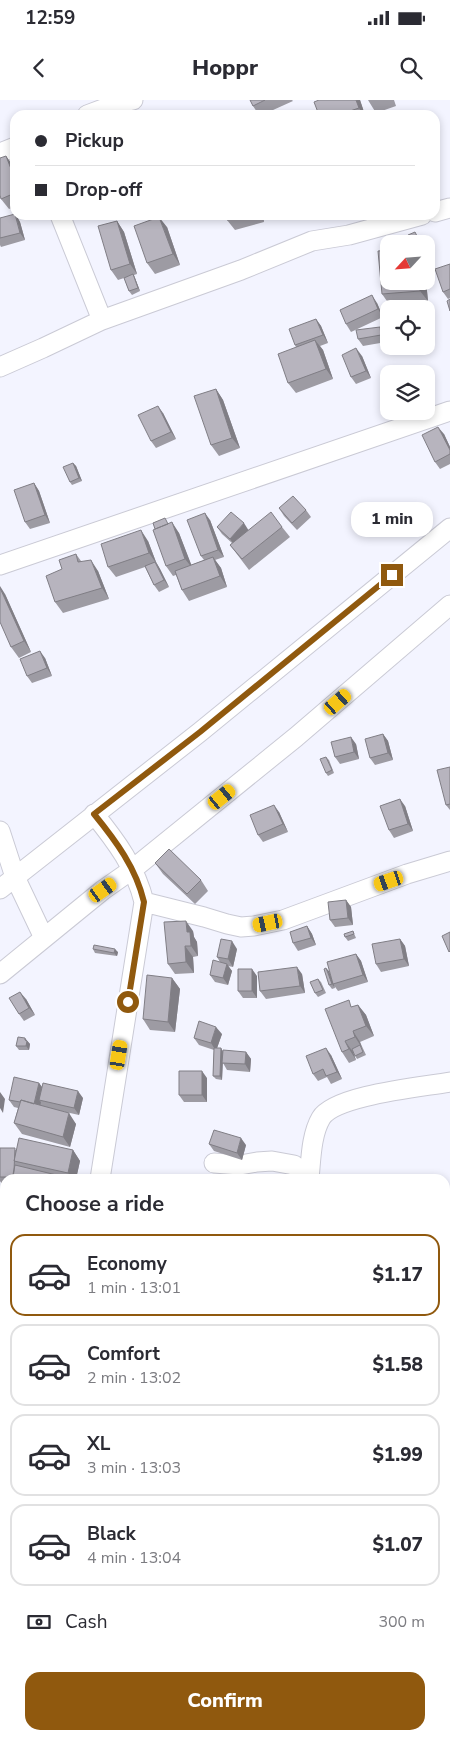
<!DOCTYPE html>
<meta charset="utf-8">
<style>
body{margin:0;font-family:"Nunito Sans",sans-serif;background:#f7f7f7;color:#2b2b33;height:100vh;display:flex;flex-direction:column;font-size:19px;white-space:nowrap}
*{box-sizing:border-box;margin:0}
p{font-size:16px;color:#7c7c81}
.icon{flex:none;width:28px;height:28px;fill:none;stroke:currentColor;stroke-width:2;stroke-linecap:round;stroke-linejoin:round}
.map{position:relative;flex:1;overflow:hidden}
.details{position:absolute;left:0px;top:1074px;width:450px;height:566px;display:flex;flex-direction:column;background:#fff;border-radius:15px 15px 0 0;box-shadow:0 2px 8px #0003}
.details>*{flex:none}
.hud{position:absolute;left:10px;top:10px;width:430px;height:110px;border-radius:15px;box-shadow:0 2px 8px #0003;display:grid;align-content:center;height:110px;padding:0 25px;background:#fff}
.needle{width:32px;rotate:244deg}
.buttons{position:absolute;left:380px;top:135px;display:grid;gap:10px}
.buttons a{display:grid;place-items:center;width:55px;height:55px;border-radius:10px;background:#fff;box-shadow:0 2px 8px #0003;font-size:25px}
.end{position:absolute;width:22px;height:22px;margin:-11px;border:6px solid #90590e;background:#fff;box-shadow:0 0 0 2px #fff}
.from{border-radius:50%}
.bubble{position:absolute;height:35px;border-radius:15px;background:#fff;box-shadow:0 2px 8px #0003;font-size:16px;font-weight:800;line-height:35px;text-align:center}
.car{position:absolute;width:15px;height:30px;margin:-15px -8px;border-radius:6px;box-shadow:0 0 4px 1px #0007;background:linear-gradient(#f5c518 24%,#345 0 40%,#f5c518 0 76%,#345 0 86%,#f5c518 0)}
.hud b{display:flex;align-items:center;gap:18px;height:48px;font-size:19px}
.hud b+b{border-top:1px solid #e1e1e2}
.hud i{width:12px;height:12px;background:#2b2b33}
ul{padding:0;list-style:none}
li{display:flex;align-items:center;gap:15px;height:82px;margin:0 10px 8px;padding:0 15px;border:2px solid #e1e1e2;border-radius:15px}
li div{flex:1}
li b{display:block;font-size:19px}
li em{font-style:normal;font-weight:800}
li.active{border-color:#90590e}
li>.icon{width:45px;height:45px;stroke-width:1.5}
h2{padding:0 25px;font-size:22px;line-height:60px}
.pay{display:flex;align-items:center;gap:12px;height:55px;padding:0 25px;font-size:19px}
.pay p{margin-inline-start:auto}
.button{display:flex;gap:10px;margin-top:auto;padding:10px 25px}
.button a{flex:1;height:58px;border-radius:15px;background:#90590e;color:#fff;font-size:20px;font-weight:800;line-height:58px;text-align:center}
.status{display:flex;justify-content:space-between;align-items:center;height:35px;padding:0 25px;background:#fff;direction:ltr}
.status svg{height:14px;fill:currentColor}
header{display:flex;justify-content:space-between;align-items:center;height:65px;padding:0 25px;background:#fff;font-size:22px;font-weight:800}
.map>svg:first-child{display:block}
</style>
<div class="status"><b>12:59</b><svg viewBox="0 0 49 12"><path d="M0 12V9h3v3zM5 12V6h3v6zM10 12V3h3v9zM15 12V0h3v12zM26 1h20v11H26zM47 4h2v5h-2z"/></svg></div>
<header><svg class="icon" aria-label="back" viewBox="0 0 24 24"><path d="M15 5l-7 7 7 7"/></svg>Hoppr<svg class="icon" aria-label="search" viewBox="0 0 24 24"><circle cx="10" cy="10" r="6"/><path d="M15 15l6 6"/></svg></header>
<div class="map">
<svg width="450" height="1639" viewBox="0 0 450 1639">
<rect width="100%" height="100%" fill="#f3f4ff"/>
<g fill="none" stroke-linecap="round" stroke-linejoin="round">
<defs>
<path id="minor" d="M87,15l32,-12 14,-3
M0,53l15,-6
M435,112l15,-4
M60,115l42,105
M0,267l43,-19 59,-28 139,-50 71,-29 37,-6 73,-20
M0,465l450,-154
M94,714c22,27 42,54 50,88l-44,277
M0,731l15,46 29,61
M0,789l200,-157 250,-204
M144,802l60,15 23,7 14,3 13,-1 29,-6 124,-46 43,-13
M0,874l103,-84 30,-21 163,-132 154,-132
M214,1063l26,2 17,-3 15,-1 22,4 15,14
M309,1079c2,-19 2,-44 12,-61 14,-23 102,-31 129,-36
M162,1635l2,4
M380,1635l1,4"/>
</defs>
<!-- minor casing -->
<use href="#minor" stroke="#cacad5" stroke-width="21"/>
<!-- minor -->
<use href="#minor" stroke="#fff" stroke-width="19"/>
</g>
<!-- wall -->
<path fill="#9d9ba3" d="M250,0h42l1,1 -31,14h-3l-6,-9z
M356,0h4l5,15h-46z
M368,0h26l2,6 -20,7z
M6,56l7,10 2,5v36l-6,2 -8,-10z
M16,115l4,7 5,18 -24,7 -1,-2v-27z
M226,115h36l2,7 -29,8 -8,-10z
M117,121l7,11 13,42 -3,1 1,3 5,13 -8,4 -3,-4 -5,-13 -6,2 -7,-10z
M167,127l13,38 -25,9 -8,-11z
M450,165v33l-2,1 -5,-7z
M389,181h37l2,20 -39,3 -7,-10z
M377,203l6,14 -32,15 -5,-8z
M316,219l5,7 7,17 -8,3 3,4 10,29 -37,14 -8,-10 8,-36 -1,-2z
M380,227l5,7 1,8 -23,4 -5,-7z
M362,256l9,22 -15,6 -5,-7z
M216,289l7,11 17,48 -21,8 -8,-11z
M163,313l13,26 -20,9 -5,-7z
M444,334l6,13v17l-10,5 -5,-7z
M73,363l3,3 6,15 -10,4 -2,-3z
M34,383l5,8 11,32 -20,6 -5,-7z
M279,408l27,2 5,7 -14,13 -13,-14z
M210,420l14,37 -9,3 6,8 6,19 -38,14 -7,-11 -6,-15 -3,1 -7,-10 2,-44v2l11,9 12,32 13,-5 -3,-4z
M217,427l32,3 33,-3 8,10 -41,33 -19,-25 2,-2 -10,-9z
M148,441l8,21 4,7 9,18 -10,5 -5,-7 -9,-18 -29,10 -8,-10z
M76,454l5,7 17,10 11,28 -46,14 -8,-11 7,-33z
M5,494l26,58 -12,6 -8,-11z
M45,558l7,18 -20,7 -5,-7z
M383,634l5,7 5,19 -18,5 -5,-7z
M356,644l3,15 -19,5 -5,-7z
M326,657l3,3 5,13 -6,3 -2,-3z
M450,667v43l-4,-5z
M405,706l8,25 -19,7 -5,-8z
M279,712l9,20 -25,10 -5,-7z
M155,763l46,17 7,11 -13,13 -32,-30z
M346,800l5,7 2,18 -18,2 -5,-7z
M307,826l5,8 4,11 -18,6 -5,-8z
M193,831l1,6 3,5 1,14 -5,1 1,16 -19,1 -7,-10z
M353,831l3,7 -8,3 -3,-4z
M400,839l5,7 4,20 -28,6 -5,-8z
M93,849l25,3 -1,4 -22,-3z
M237,849l-4,18 -5,-1 4,5 -4,14 -13,-3 -5,-7 10,-13 -3,-5z
M356,854l5,7 7,21 -30,9 -5,-7z
M329,871l6,17 -3,1 -3,-4z
M302,874l3,19 -39,6 -6,-8z
M257,876v22h-14l-5,-7z
M172,878l8,11 -5,43 -25,-2 -7,-11z
M318,879l3,3 5,11 -8,4 -3,-4z
M26,899l9,16 -11,6 -5,-7z
M358,905l8,10 8,21 -14,6 6,13 -9,4 -4,-7 3,8 -7,3 -7,-11 11,-45z
M222,934l-5,14h4l2,4h23l5,7 -1,13 -23,-2 -4,-7 -1,17 -6,-1 -3,-3 1,-26 -15,-5 -5,-7z
M27,941l3,3 -1,6h-10l-3,-4z
M331,955l11,24 -11,5 -4,-7 -9,4 -5,-7z
M207,978v24h-23l-5,-7z
M39,983l3,4 41,11 -4,17 -18,-4 15,13 -6,23 -48,-13 -8,-11 4,-15 -4,-1 -5,-7z
M209,1044l37,1 -4,15 -28,-9z
M0,1048l17,2h56l7,11 -4,18h-71v5h-3l-2,-3z
M450,1097v38l-5,1v-38z
M0,1186l5,1v15l-5,-1z
M0,1258l5,2v40l-4,-1 -1,-2z
M0,1299l5,7v49h-5z
M0,1399l4,13 1,1v26l-5,2z
M0,1501l2,5 3,2v29l-5,2z
M54,1635h22l-11,4h-8z"/>
<!-- shaded-wall -->
<path fill="#807e85" d="M356,0h4l5,15h-1l-5,-7z
M6,56l7,10 2,5v8z
M16,115l4,7 5,18 -5,-7z
M259,115h3l2,7z
M159,117l8,10 13,38 -7,-11z
M117,121l7,11 13,42 -7,-10z
M133,174l2,4 5,13 -2,-3z
M420,181h6l2,20 -8,-10z
M372,195l5,8 6,14 -5,-8z
M316,219l5,7 7,17 -5,-8z
M380,227l5,7 1,8 -5,-7z
M315,240l8,10 10,29 -7,-10z
M356,248l6,8 9,22 -5,-7z
M216,289l7,11 17,48 -8,-10z
M158,306l5,7 13,26 -5,-7z
M438,327l6,7 6,13v3z
M73,363l3,3 6,15 -3,-3z
M34,383l5,8 11,32 -5,-8z
M205,413l5,7 14,37 -6,-7z
M172,422l7,11 14,36 -8,-10z
M244,423l5,8 -14,15 -5,-7z
M141,430l7,11 8,21 4,7 9,18 -5,-7 -8,-17 -7,-10z
M213,457l8,11 6,19 -7,-11z
M91,460l7,11 11,28 -7,-11z
M0,486l5,8 26,58 -7,-11 -24,-53z
M40,551l5,7 7,18 -5,-8z
M383,634l5,7 5,19 -5,-7z
M351,637l5,7 3,15 -5,-7z
M400,699l5,7 8,25 -5,-7z
M274,705l5,7 9,20 -5,-8z
M346,800l5,7 2,18 -5,-7z
M186,821l7,10 1,6 3,5 1,14 -7,-10 -4,-14z
M307,826l5,8 4,11 -5,-7z
M400,839l5,7 4,20 -5,-7z
M232,841l5,8 -4,18 -5,-8z
M185,846l8,11 1,16 -8,-11z
M115,849l3,3 -1,4 -3,-3z
M356,854l5,7 7,21 -5,-7z
M227,864l5,7 -4,14 -5,-7z
M297,867l5,7 3,19 -5,-7z
M326,868l3,3 6,17 -3,-4z
M252,869l5,7v22l-5,-7z
M172,878l8,11 -5,43 -7,-10z
M20,892l6,7 9,16 -6,-7z
M358,905l8,10 8,21 -8,-10z
M216,927l6,7 -6,17 -5,-8z
M353,931l7,11 2,6 -7,-11z
M25,938l5,6 -1,6 -3,-4 -1,-6z
M345,941l8,11 3,8 -7,-11z
M221,948l2,4 -1,28 -2,-4z
M326,948l5,7 11,24 -5,-7z
M246,952l5,7 -1,13 -5,-8z
M202,971l5,7v24l-5,-7z
M39,983l5,7 -5,10 2,2 -2,11 -5,-8z
M78,991l5,7 -4,17 -5,-7z
M0,992l5,7 -2,14 -3,-5z
M69,1013l7,11 -6,23 -7,-10z
M241,1038l5,7 -4,15 -5,-7z
M73,1050l7,11 -4,18h-4l-4,-6z
M0,1299l5,7v46l-5,-7z
M0,1399l4,14 -4,-6z"/>
<!-- building -->
<path fill="#b7b4be" stroke="#807e85" d="M250,0h15l-12,6z
M319,0h37l3,8 -21,7h-19l-5,-13z
M6,56l9,23v14l-14,6 -1,-4v-37z
M15,114l5,19 -20,5v-20z
M226,115h18l-17,5z
M159,117l14,37 -26,9 -13,-37z
M117,121l13,43 -19,6 -13,-44z
M415,132l6,12h-9l-4,-9z
M389,150v31h31v10l-38,3 -4,-43z
M450,164v25l-7,3 -8,-23z
M133,174l5,14 -9,3 -5,-13z
M372,195l6,14 -32,15 -6,-14z
M450,199v12l-3,-10z
M316,219l7,16 -28,10 -6,-16z
M380,227l1,8 -23,4 -2,-9z
M315,240l11,29 -38,14 -10,-29z
M356,248l10,23 -15,6 -9,-22z
M216,289l16,49 -21,7 -17,-49z
M158,306l13,26 -20,9 -13,-26z
M438,327l12,23v4l-15,8 -13,-27z
M73,363l6,15 -9,4 -7,-15z
M34,383l11,32 -20,7 -11,-32z
M293,396l13,14 -14,13 -13,-15z
M231,412l13,11 -14,16 -13,-12z
M271,412l11,15 -40,32 -12,-14z
M205,413l13,37 -17,6 -14,-36z
M165,418l3,6 -13,5 -2,-6z
M172,422l13,37 -19,7 -13,-36z
M141,430l8,23 -41,14 -7,-23z
M76,454l2,8 13,-2 11,28 -47,14 -9,-26 16,-7 -3,-9z
M213,457l7,19 -38,14 -7,-19z
M155,462l9,18 -10,5 -9,-19z
M0,488l24,53 -13,6 -11,-25z
M40,551l7,17 -20,8 -7,-17z
M383,634l5,19 -18,5 -5,-19z
M351,637l3,15 -19,5 -4,-15z
M326,657l6,13 -6,3 -6,-14z
M450,667v37l-4,1 -9,-35z
M400,699l8,25 -19,6 -9,-24z
M274,705l9,19 -25,11 -8,-20z
M169,749l32,31 -14,14 -32,-31z
M346,800l2,18 -18,2 -2,-18z
M186,821l1,11h3l1,14h-6l1,16 -18,2 -4,-42z
M307,826l4,12 -18,5 -3,-11z
M353,831l1,3 -9,3 -1,-3z
M450,832v19l-1,1 -7,-16z
M221,839l11,2 -4,18 -11,-2z
M400,839l4,20 -28,5 -4,-20z
M94,845l21,4 -1,4 -21,-4z
M356,854l7,21 -30,9 -6,-22z
M213,860l14,4 -4,14 -13,-3z
M297,867l3,19 -40,5 -2,-19z
M326,868l6,16 -3,1 -5,-16z
M238,869h14v22h-14z
M147,875l25,3 -4,44 -25,-3z
M318,879l5,11 -8,3 -5,-11z
M20,892l9,16 -10,6 -10,-16z
M349,900l2,7 7,-2 8,21 -13,5 2,6 -10,4 4,8 -7,3 -17,-43z
M199,921l17,6 -5,16 -17,-5z
M18,937l7,1v2l2,1 -1,5h-10z
M360,945l3,7 -8,4 -3,-7z
M214,948h7l-1,28h-7z
M326,948l11,24 -11,4 -3,-7 -10,5 -7,-18z
M223,950l23,2 -1,12 -23,-1z
M179,971h23v24h-23z
M14,977l25,6 -5,21 -13,-4 -1,2 -11,-2z
M43,983l35,8 -4,17 -35,-8z
M21,1000l48,13 -6,24 -49,-14z
M214,1030l27,8 -4,15 -28,-9z
M19,1038l54,12 -5,23 -54,-12z
M0,1048h15l-1,23 -1,6h-13z
M15,1065l54,13 -1,1h-56z
M450,1097v25l-5,1v-25z
M0,1186l5,1v11h-5z
M0,1258l5,2v32l-5,-2z
M450,1298v21l-5,-12v-7z
M4,1412l1,2v16l-5,2v-18z
M0,1506v1l4,-1 1,4v18l-5,2z
M450,1547v22h-1l-4,-7v-13z"/>
<g fill="none" stroke-linecap="round" stroke-linejoin="round">
<!-- route -->
<path stroke="#90590e" stroke-width="6" d="M128,902l16,-100c-8,-34 -28,-61 -50,-88l106,-82 192,-157"/>
</g>
</svg>
<div class="buttons">
<a><svg class="needle" viewBox="-14 -14 28 28"><path d="M0-13l5 13h-10z" fill="#e53935"/><path d="M0 13l5-13h-10z" fill="#7c7c81"/></svg></a>
<a><svg class="icon" aria-label="locate" viewBox="0 0 24 24"><circle cx="12" cy="12" r="6"/><path d="M12 2v4M12 18v4M2 12h4M18 12h4"/></svg></a>
<a><svg class="icon" aria-label="layers" viewBox="0 0 24 24"><path d="M12 4l9 5-9 5-9-5zM3 14l9 5 9-5"/></svg></a>
</div>
<i class="end from" style="left:128px;top:902px"></i>
<i class="end" style="left:392px;top:475px"></i>
<div class="bubble" style="left:351px;top:402px;width:82px">1 min</div>
<i class="car" style="left:338px;top:602px;rotate:49deg"></i>
<i class="car" style="left:222px;top:697px;rotate:51deg"></i>
<i class="car" style="left:389px;top:781px;rotate:251deg"></i>
<i class="car" style="left:103px;top:790px;rotate:55deg"></i>
<i class="car" style="left:268px;top:823px;rotate:258deg"></i>
<i class="car" style="left:119px;top:955px;rotate:9deg"></i>
<div class="hud">
<b><i class="from"></i>Pickup</b>
<b><i></i>Drop-off</b>
</div>
<section class="details">
<h2>Choose a ride</h2>
<ul>
<li class="active"><svg class="icon" aria-label="car" viewBox="0 0 24 24"><path d="M5 17H2v-5l4-1 3-4h7l3 4 3 1v5h-3M9 17h6M6 11h13"/><circle cx="7" cy="17" r="2"/><circle cx="17" cy="17" r="2"/></svg><div><b>Economy</b><p>1 min · 13:01</p></div><em>$1.17</em></li>
<li><svg class="icon" aria-label="car" viewBox="0 0 24 24"><path d="M5 17H2v-5l4-1 3-4h7l3 4 3 1v5h-3M9 17h6M6 11h13"/><circle cx="7" cy="17" r="2"/><circle cx="17" cy="17" r="2"/></svg><div><b>Comfort</b><p>2 min · 13:02</p></div><em>$1.58</em></li>
<li><svg class="icon" aria-label="car" viewBox="0 0 24 24"><path d="M5 17H2v-5l4-1 3-4h7l3 4 3 1v5h-3M9 17h6M6 11h13"/><circle cx="7" cy="17" r="2"/><circle cx="17" cy="17" r="2"/></svg><div><b>XL</b><p>3 min · 13:03</p></div><em>$1.99</em></li>
<li><svg class="icon" aria-label="car" viewBox="0 0 24 24"><path d="M5 17H2v-5l4-1 3-4h7l3 4 3 1v5h-3M9 17h6M6 11h13"/><circle cx="7" cy="17" r="2"/><circle cx="17" cy="17" r="2"/></svg><div><b>Black</b><p>4 min · 13:04</p></div><em>$1.07</em></li>
</ul>
<div class="pay"><svg class="icon" aria-label="cash" viewBox="0 0 24 24"><path d="M3 7h18v10H3z"/><circle cx="12" cy="12" r="2"/></svg>Cash<p>300 m</p></div>
<div class="button"><a>Confirm</a></div>
</section>
</div>
